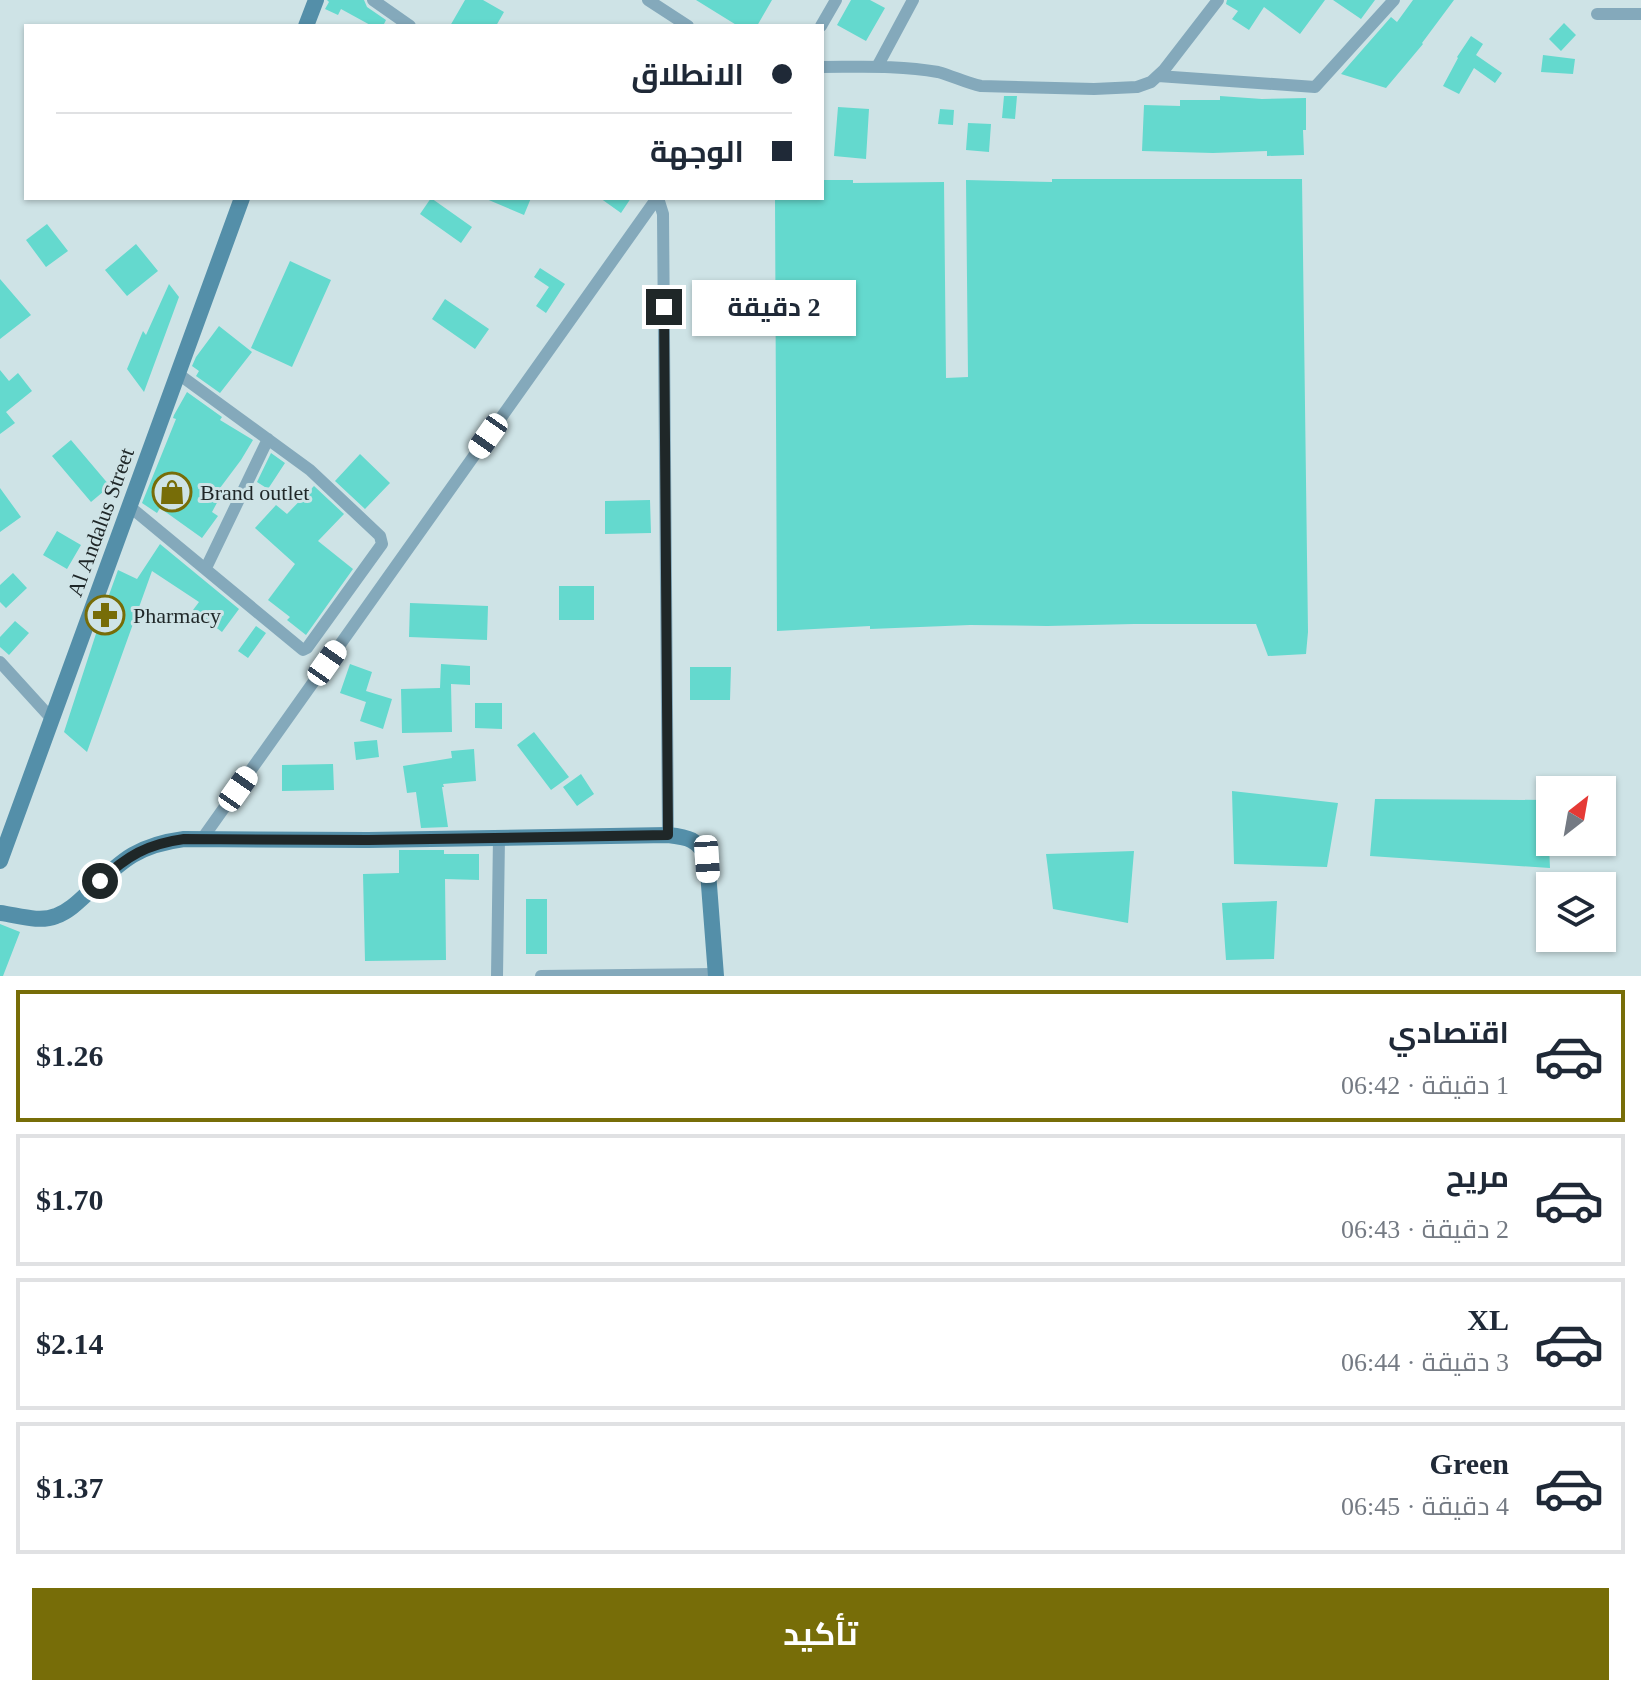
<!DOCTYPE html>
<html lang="ar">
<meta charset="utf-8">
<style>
body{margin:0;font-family:"Times New Roman",Cairo,serif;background:#f6f6f7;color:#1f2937;direction:rtl;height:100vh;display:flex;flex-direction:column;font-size:30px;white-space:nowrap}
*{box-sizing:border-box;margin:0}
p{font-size:26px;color:#747a83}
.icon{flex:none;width:44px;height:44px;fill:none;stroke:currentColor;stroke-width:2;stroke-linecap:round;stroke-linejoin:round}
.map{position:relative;height:976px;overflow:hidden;direction:ltr}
.panel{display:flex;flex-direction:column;background:#fff;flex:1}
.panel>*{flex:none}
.top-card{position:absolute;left:24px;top:24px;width:800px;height:176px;border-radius:0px;box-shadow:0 2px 6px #0004;direction:rtl;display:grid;align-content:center;height:176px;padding:0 32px;background:#fff}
.needle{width:52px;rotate:31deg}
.fabs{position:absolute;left:1536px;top:776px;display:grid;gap:16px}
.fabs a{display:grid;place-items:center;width:80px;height:80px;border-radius:0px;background:#fff;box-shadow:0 2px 6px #0004;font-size:40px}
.end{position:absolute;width:36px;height:36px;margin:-18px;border:10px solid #1f2728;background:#fff;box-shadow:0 0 0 4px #fff}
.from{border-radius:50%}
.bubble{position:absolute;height:56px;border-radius:0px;background:#fff;box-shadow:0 2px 6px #0004;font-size:26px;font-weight:700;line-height:56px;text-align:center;direction:rtl}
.car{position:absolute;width:24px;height:48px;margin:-24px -12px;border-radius:10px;box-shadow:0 0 6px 2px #0007;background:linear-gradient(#fff 24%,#345 0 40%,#fff 0 76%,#345 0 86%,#fff 0)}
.top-card b{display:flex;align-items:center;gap:28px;height:76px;font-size:30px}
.top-card b+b{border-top:2px solid #e0e1e3}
.top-card i{width:20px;height:20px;background:#1f2937}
ul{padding:14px 0 0;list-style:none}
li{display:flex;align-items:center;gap:24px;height:132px;margin:0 16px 12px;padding:0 16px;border:4px solid #e0e1e3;border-radius:0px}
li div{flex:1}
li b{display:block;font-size:30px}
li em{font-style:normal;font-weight:700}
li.active{border-color:#776d08}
li>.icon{width:72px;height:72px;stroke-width:1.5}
.button{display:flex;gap:16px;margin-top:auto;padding:16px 32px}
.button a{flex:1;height:92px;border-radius:0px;background:#776d08;color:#fff;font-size:32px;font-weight:700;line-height:92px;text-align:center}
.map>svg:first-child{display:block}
</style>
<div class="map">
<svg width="1641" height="976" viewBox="0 0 1641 976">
<rect width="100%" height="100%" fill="#cee3e6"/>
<!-- building -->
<path fill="#64d9ce" d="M327,0h37l3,7 19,13 -3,6h-11l-31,-17 -3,6 -13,-6 4,-7z
M465,0h18l21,12 -8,14h-46z
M696,0h76l-15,26h-19z
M851,0h19l15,8 -19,33 -29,-16z
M1227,0h98l-25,34 -36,-27 -15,23 -17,-11 6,-8 -12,-7z
M1333,0h42l-14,19z
M1413,0h41l-32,43 1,1 -37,44 -45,-14 50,-57 6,5z
M1564,23l12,12 -15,16 -12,-12z
M1471,36l12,8 -7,11 26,18 -7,10 -21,-15 -15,26 -16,-8 15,-28 -1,-1z
M1543,55l32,4 -2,15 -32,-2z
M1004,96h13l-2,23 -13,-1z
M1220,96l42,3 44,-1v32h-3l1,25 -37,1v-5l-54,2 -71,-2 2,-46 36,1v-6h40z
M838,107l31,2 -3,50 -32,-3z
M940,109l14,1 -1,15 -15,-1z
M968,123l23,1 -2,28 -23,-2z
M1052,179h250l6,453 -2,22 -38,2 -12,-32h-122l-87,2 -77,-1 -100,4v-3l-93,5 -2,-433h47v-18h31v3l91,-1 2,196 22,-1 -2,-197 86,2z
M431,198l41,29 -11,16 -41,-29z
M484,198h47l-7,17z
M600,198h31l-10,15z
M47,224l21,27 -22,16 -20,-27z
M136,244l22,27 -31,25 -22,-26z
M290,261l41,19 -39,87 -41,-19z
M540,268l25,16 -19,29 -10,-7 13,-19 -15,-10z
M0,279l31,36 -31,24z
M169,284l10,13 -35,95 -17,-23 16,-38 3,4z
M445,299l44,30 -14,20 -43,-30z
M219,326l33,26 -32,41 -24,-17 3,-5 -7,-5 4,-9z
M0,370l9,11 9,-8 14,18 -26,21 9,11 -15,11z
M187,392l35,25 -2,3 33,20 -12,20 -27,36 5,3 -7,13 6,4 -16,22 -42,-30 -3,5 -15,-10 34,-84 -3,-1 1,-3z
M71,440l39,46 -19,16 -39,-46z
M271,453l14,10 -17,26 -11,-7z
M360,454l30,29 -25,26 -30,-28z
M314,486l30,28 -26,27 35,28 -47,66 -19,-15 3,-3 -22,-17 27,-36 -40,-36 21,-23 11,9z
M0,488l21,29 -21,15z
M650,500l1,33 -46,1v-33z
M57,531l24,14 -14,24 -24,-14z
M160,544l79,65 -17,23 -29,-22 6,-8 -47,-31 -65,181 -23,-20 41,-126 13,-36 19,9z
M13,573l14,15 -21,20 -6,-6v-17z
M559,586h35v34h-35z
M410,603l78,3 -1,34 -78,-3z
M15,621l14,12 -20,22 -9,-8v-10z
M256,626l10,7 -18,25 -10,-7z
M350,664l22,8 -6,19 26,8 -9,30 -23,-8 6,-19 -26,-9z
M441,664l29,2v19l-19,-1 1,48 -50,1 -1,-44 39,-1z
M690,667h41l-1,33h-40z
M475,703h27v26l-27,-1z
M534,732l35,45 -18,13 -34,-45z
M377,740l2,17 -23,3 -2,-18z
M474,749l2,32 -33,3 1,3h-2l6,40 -27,1 -5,-36 -9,1 -4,-27 49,-8 -1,-7z
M333,764l1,26 -52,1v-26z
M581,774l13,20 -17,12 -14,-19z
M1232,791l106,12 -11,64 -93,-3z
M1375,799l172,1 3,68 -180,-12z
M399,850h45v4h35v26l-34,-1 1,81 -81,1 -2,-87 36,-1z
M1134,851l-6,72 -75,-14 -7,-55z
M526,899h21v55h-21z
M1277,901l-3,58 -48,1 -4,-57z
M0,924l20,8 -17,44h-3z"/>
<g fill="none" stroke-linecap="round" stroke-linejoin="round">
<!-- street -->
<path stroke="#84a9bb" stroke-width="12" d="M373,0l37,26
M648,0l40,26
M1597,14h44
M821,26l15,-26
M822,67c38,0 78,-2 116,5 15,4 28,11 43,14l113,3 43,-2 14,-5 13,-12 54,-70
M877,67l36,-67
M1158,76l157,11 79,-87
M658,198l5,16 5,621
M129,506l174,144 4,-2 75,-104 -2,-8 -70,-66 -133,-97
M206,568l62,-129
M0,662l51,56
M202,839l455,-641
M497,976l2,-139
M541,976l175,-2"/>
<!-- secondary -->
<path stroke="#548fa9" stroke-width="16" d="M306,26l10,-26
M0,861l242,-663
M0,913c17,2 39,10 56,3 14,-5 25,-17 36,-27 31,-30 47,-44 92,-50l184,1 300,-5c19,2 31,4 39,24l9,117"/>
</g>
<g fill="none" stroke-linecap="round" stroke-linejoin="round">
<!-- route -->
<path stroke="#1f2728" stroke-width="10" d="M100,881c27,-25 47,-37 84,-42l184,1 300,-5 -4,-528"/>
</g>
<!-- icons -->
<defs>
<symbol id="shop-ring" viewBox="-11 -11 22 22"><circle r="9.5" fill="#cee3e6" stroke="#776d08" stroke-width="1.5"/><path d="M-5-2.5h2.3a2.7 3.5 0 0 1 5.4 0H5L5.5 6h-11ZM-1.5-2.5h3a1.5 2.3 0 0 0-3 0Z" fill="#776d08"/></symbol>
<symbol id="pharmacy-ring" viewBox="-11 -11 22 22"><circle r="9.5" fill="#cee3e6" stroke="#776d08" stroke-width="1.5"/><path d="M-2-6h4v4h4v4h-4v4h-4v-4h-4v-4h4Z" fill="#776d08"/></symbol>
</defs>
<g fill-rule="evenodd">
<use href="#shop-ring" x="150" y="470" width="44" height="44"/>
<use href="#pharmacy-ring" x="83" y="593" width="44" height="44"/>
</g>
<g text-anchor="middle" stroke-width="6" stroke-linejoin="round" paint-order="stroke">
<!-- poi labels -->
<g font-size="22" fill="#1f2728" stroke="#cee3e6" text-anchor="start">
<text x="200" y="500">Brand outlet</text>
<text x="133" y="623">Pharmacy</text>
</g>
<!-- street labels -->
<g font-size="22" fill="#1f2728" stroke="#cee3e6">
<text transform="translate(100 522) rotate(-70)" y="8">Al Andalus Street</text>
</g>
</g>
</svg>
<div class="fabs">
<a><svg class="needle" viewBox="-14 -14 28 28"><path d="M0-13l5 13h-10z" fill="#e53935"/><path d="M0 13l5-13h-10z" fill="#747a83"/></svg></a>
<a><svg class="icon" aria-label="layers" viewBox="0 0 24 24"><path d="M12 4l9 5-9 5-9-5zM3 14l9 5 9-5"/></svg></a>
</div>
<i class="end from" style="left:100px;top:881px"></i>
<i class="end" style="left:664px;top:307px"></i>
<div class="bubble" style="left:692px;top:280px;width:164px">2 دقيقة</div>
<i class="car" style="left:488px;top:436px;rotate:215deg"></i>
<i class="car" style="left:327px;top:663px;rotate:35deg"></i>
<i class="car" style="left:238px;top:789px;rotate:35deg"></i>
<i class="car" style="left:707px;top:859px;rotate:176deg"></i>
<div class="top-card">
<b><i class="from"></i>الانطلاق</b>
<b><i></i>الوجهة</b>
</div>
</div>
<section class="panel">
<ul>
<li class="active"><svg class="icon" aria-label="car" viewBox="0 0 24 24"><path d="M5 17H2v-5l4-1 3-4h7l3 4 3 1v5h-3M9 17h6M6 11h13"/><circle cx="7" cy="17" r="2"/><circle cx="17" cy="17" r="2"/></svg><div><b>اقتصادي</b><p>1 دقيقة · 06:42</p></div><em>$1.26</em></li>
<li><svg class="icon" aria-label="car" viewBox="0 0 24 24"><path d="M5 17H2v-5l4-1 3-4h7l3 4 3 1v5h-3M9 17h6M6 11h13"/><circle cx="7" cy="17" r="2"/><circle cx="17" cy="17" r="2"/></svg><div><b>مريح</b><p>2 دقيقة · 06:43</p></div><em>$1.70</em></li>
<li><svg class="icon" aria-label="car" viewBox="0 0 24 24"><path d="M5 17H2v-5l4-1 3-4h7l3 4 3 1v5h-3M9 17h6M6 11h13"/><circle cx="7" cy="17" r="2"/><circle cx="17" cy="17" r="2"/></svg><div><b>XL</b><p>3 دقيقة · 06:44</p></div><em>$2.14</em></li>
<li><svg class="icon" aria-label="car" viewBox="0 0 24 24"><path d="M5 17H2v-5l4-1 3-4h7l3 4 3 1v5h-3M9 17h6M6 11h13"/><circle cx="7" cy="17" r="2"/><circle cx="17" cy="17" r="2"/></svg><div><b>Green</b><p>4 دقيقة · 06:45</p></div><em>$1.37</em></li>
</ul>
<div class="button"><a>تأكيد</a></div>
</section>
